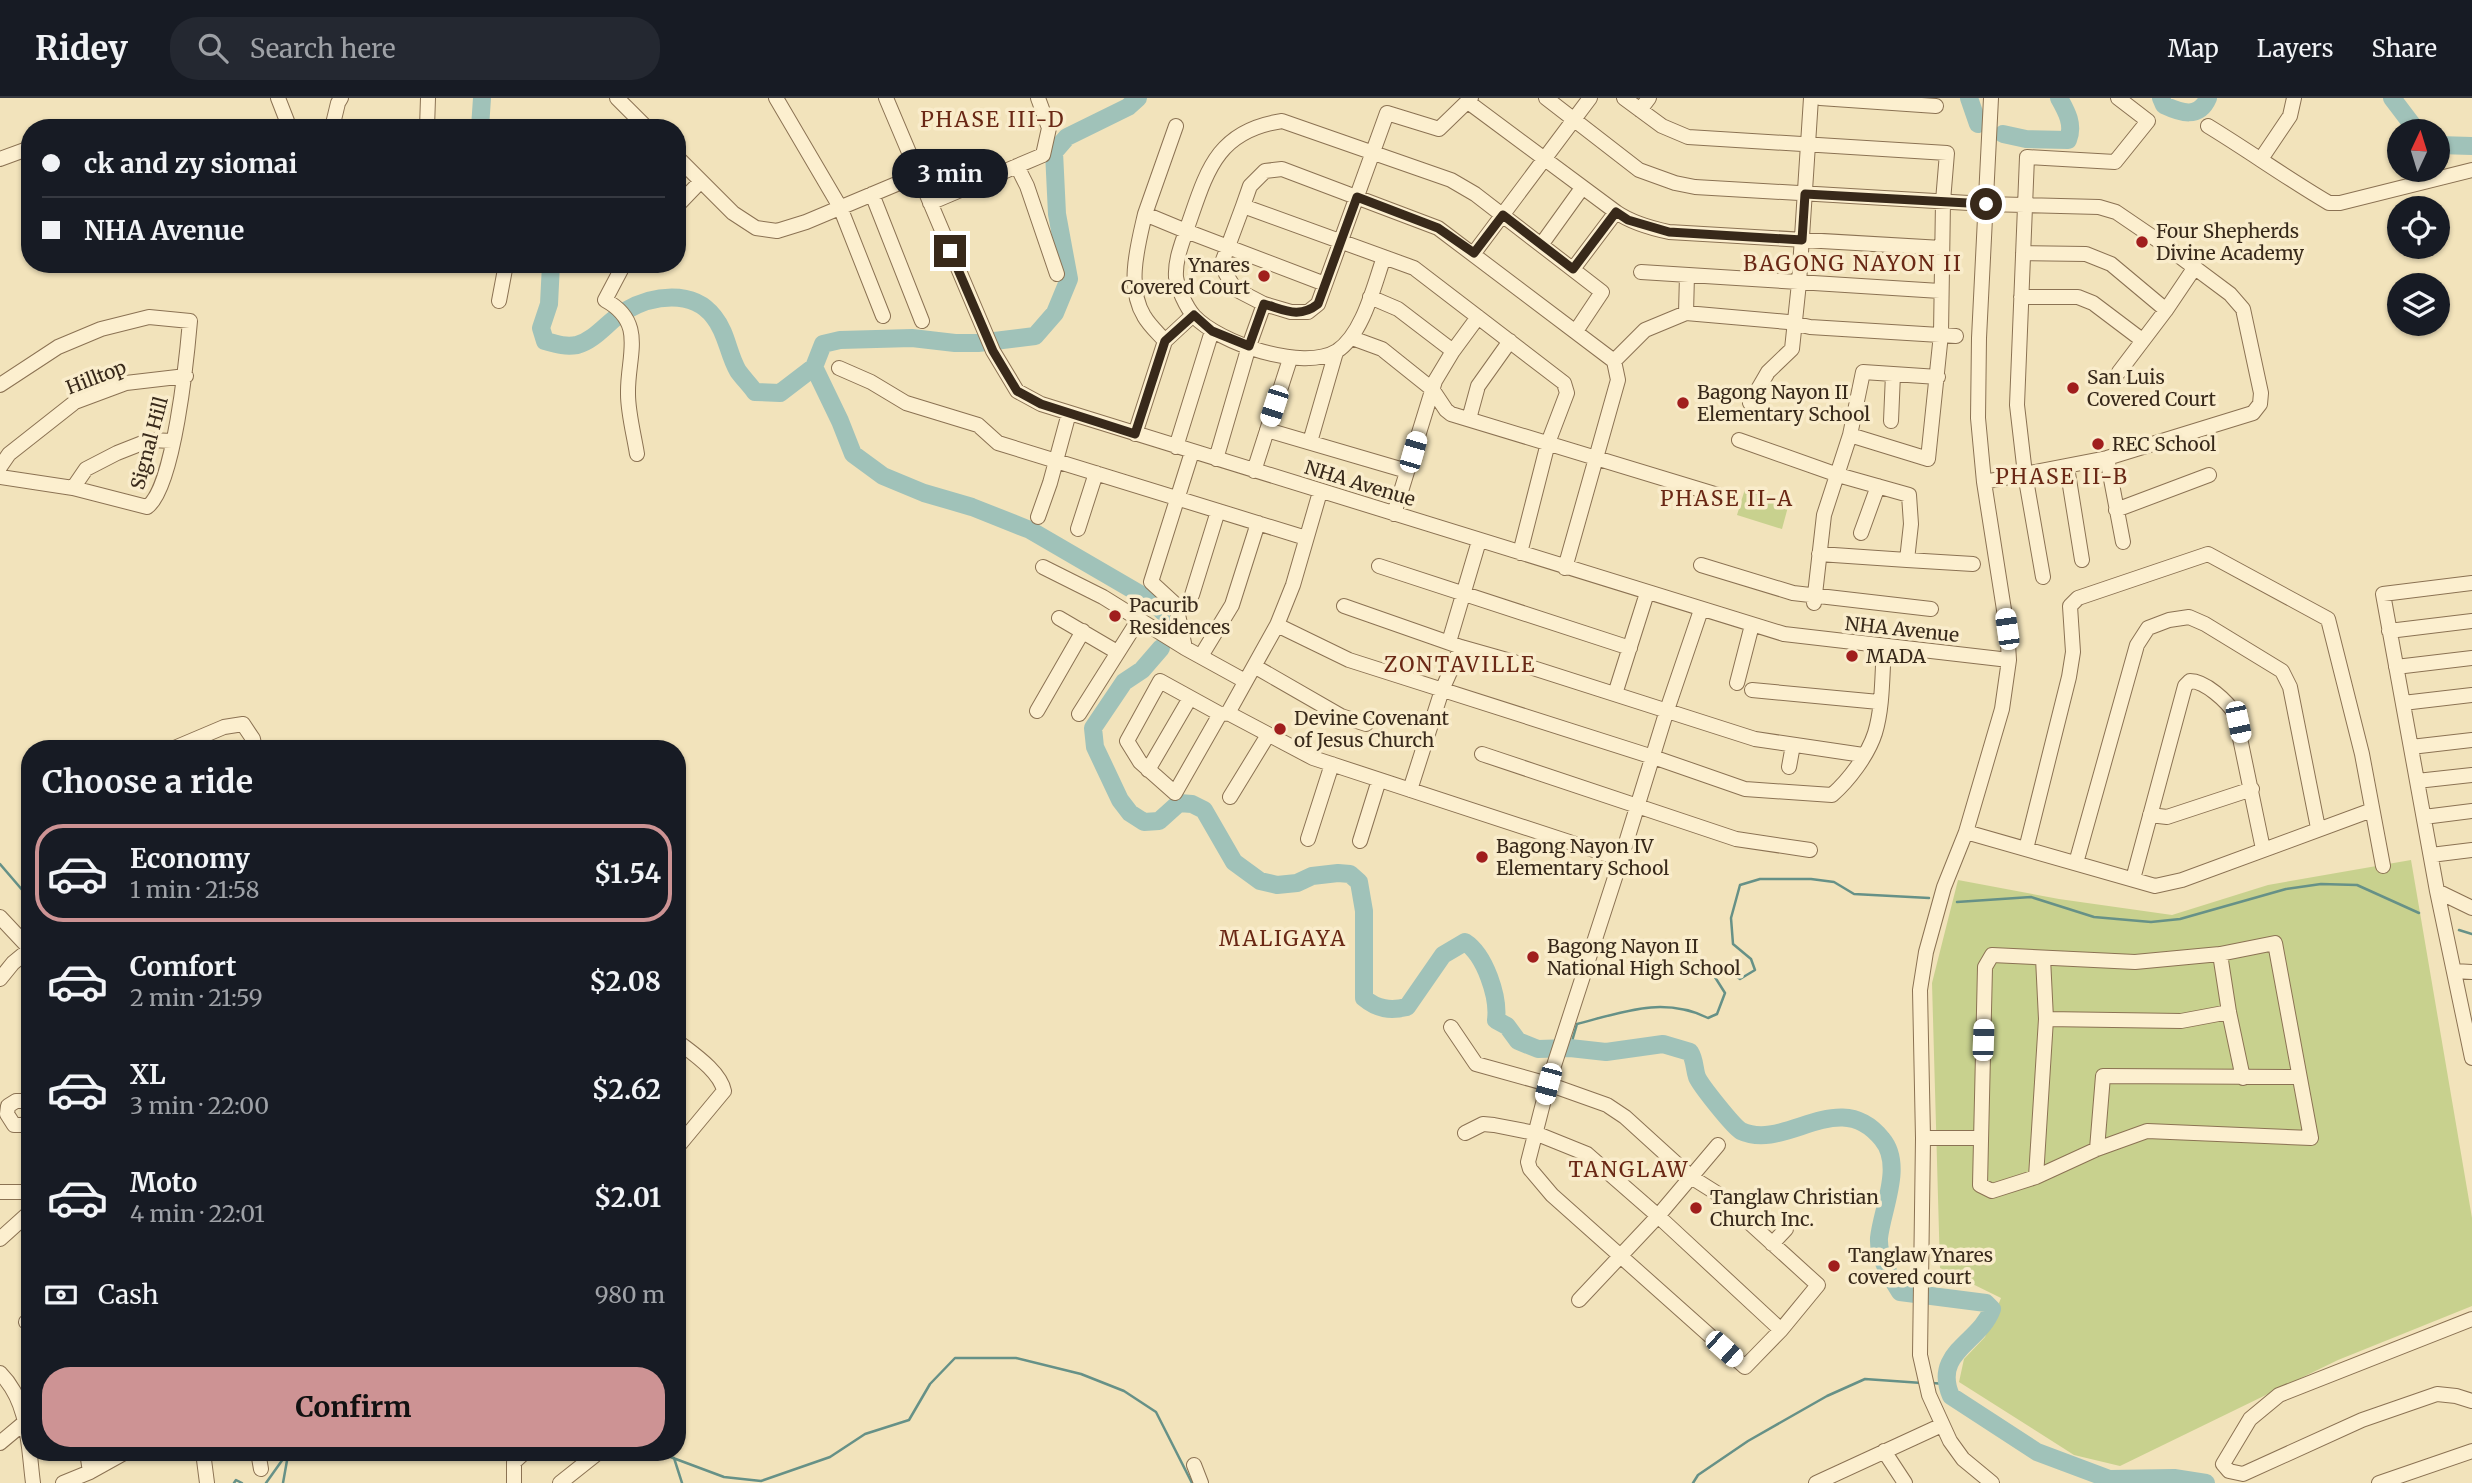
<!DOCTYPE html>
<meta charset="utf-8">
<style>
body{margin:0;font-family:Merriweather,serif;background:#242831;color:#f1f3f6;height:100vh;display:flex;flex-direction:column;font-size:26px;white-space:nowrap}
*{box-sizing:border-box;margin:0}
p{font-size:23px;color:#9ea1a6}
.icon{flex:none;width:38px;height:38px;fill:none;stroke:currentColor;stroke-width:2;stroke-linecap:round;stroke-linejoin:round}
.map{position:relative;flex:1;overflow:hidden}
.panel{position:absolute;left:21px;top:642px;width:665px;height:721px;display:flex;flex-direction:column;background:#171b24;border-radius:28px;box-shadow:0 2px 5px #0004}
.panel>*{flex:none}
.guide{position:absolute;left:21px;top:21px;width:665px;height:154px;border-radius:28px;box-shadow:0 2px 5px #0004;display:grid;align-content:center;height:154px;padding:0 21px;background:#171b24}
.needle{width:46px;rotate:4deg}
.tools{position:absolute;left:2387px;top:21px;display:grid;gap:14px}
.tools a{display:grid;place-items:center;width:63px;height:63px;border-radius:50%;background:#171b24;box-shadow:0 2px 5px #0004;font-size:35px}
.end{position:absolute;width:32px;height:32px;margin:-16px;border:9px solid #38291a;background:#fff;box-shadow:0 0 0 4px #fff}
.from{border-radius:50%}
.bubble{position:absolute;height:49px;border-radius:24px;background:#171b24;box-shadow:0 2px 5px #0004;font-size:23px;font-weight:700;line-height:49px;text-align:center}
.car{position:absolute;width:21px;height:42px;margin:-21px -10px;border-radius:9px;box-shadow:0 0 5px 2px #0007;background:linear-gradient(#fff 24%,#345 0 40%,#fff 0 76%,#345 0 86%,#fff 0)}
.guide b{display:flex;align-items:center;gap:24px;height:66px;font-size:26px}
.guide b+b{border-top:2px solid #363941}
.guide i{width:18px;height:18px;background:#f1f3f6}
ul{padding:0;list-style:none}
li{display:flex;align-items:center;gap:21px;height:98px;margin:0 14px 10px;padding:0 7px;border:4px solid transparent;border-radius:28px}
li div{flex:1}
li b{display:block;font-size:26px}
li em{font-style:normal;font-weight:700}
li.current{border-color:#cd9394}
li>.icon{width:63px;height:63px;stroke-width:1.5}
h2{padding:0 21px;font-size:32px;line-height:84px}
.pay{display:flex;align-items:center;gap:18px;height:77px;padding:0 21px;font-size:26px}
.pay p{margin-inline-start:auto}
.primary-button{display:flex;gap:14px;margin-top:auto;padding:14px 21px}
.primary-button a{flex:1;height:80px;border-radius:28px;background:#cd9394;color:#111;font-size:28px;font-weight:700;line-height:80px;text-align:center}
header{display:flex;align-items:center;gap:42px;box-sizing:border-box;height:98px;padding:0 35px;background:#171b24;border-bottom:2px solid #363941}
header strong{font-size:33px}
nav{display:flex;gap:38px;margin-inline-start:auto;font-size:24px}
.search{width:490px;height:63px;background:#242831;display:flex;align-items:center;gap:18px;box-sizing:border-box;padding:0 24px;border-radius:28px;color:#9ea1a6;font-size:26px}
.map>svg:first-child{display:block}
</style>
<header>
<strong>Ridey</strong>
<div class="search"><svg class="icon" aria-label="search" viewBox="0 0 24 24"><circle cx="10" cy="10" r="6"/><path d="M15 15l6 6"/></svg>Search here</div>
<nav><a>Map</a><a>Layers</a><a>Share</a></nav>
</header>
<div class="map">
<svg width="2472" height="1385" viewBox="0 0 2472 1385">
<rect width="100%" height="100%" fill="#f2e3bb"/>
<!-- green -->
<path fill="#c8d18e" d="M1745,391l44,14 -7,26 -45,-14z
M2411,762l61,358v88l-134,54 -218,106 -46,-11 -115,-73 5,-23 21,-22 16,-39 -61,-30 -8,-285 26,-103 101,19 113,16 96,-30z"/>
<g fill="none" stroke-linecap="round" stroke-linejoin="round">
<!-- stream -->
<path stroke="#669187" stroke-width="2.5" d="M0,766l30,35
M1957,804l74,-5 63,20 57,5 29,-3 106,-30 35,-5 36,1 62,28
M2459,832l13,4
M1570,950l7,-24c46,-12 86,-28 131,-6l9,-4 8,-21 -12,-19 21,1 6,4 15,-9 -4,-11 -18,-15 -2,-26 9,-33 20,-6h51l23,3 20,12 75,4
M1932,1285l14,1
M332,1354c12,9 30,7 43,0
M657,1354l67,25 37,4 69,-24 35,-23 44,-14 21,-36 25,-26h61l65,16 43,17 32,21 36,71
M674,1360l8,25
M234,1385l2,-3 6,3
M266,1385l22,-31
M283,1385l5,-28
M1693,1385l5,-8 50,-34 79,-45 38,-17 57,4"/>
<!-- river -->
<path stroke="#a0c2b9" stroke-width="18" d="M1969,0l9,26
M2161,0l3,7c17,8 35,14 44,-7
M2392,0l25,33
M480,30l2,-30
M2003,36l23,5 42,1c6,-15 -1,-28 -9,-42
M2438,47l34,1
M551,166l-2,40 -8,24 4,13c11,3 20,6 32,4 19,-5 32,-25 48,-34 27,-16 68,-22 89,6 13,16 14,37 24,54 5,7 12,14 17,21l25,1 34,-26 9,-23 17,-4 72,-2 43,5h23l57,-7 20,-23 14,-34 -12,-65 -3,-62 13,-15 61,-30 10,-9
M814,269l26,54 13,33 30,22 41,17 48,14 58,23 122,71 14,14 3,13
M1161,550l-19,22 -18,12 -31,46 2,19 25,53 10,13 14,9 15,-1 20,-18 13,1 12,6 30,52 26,19 17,4 20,-2 15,-7 26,-3 12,1 9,8 5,29v87c13,11 26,13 43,9l36,-52 22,-13c20,13 34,55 31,78l11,6 11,15 20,8 32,-1 36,4 57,-8 27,8c5,8 4,16 7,25 4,9 36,49 44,54 45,21 98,-46 141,8 22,26 0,70 -3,99 -1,19 11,38 21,54l86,11 6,6c-12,34 -60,43 -41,87l86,56 72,27 65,-1 32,5"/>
<defs>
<path id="minor" d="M278,0l9,23v7
M617,0l30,30
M776,0l64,109 43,109
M886,0l107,253 24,40 24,13 743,230 225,26
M1471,0l-32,31 -52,-16 -69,191 -10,8h-17l-27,-8 -29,-15 -9,-15 -3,-14 20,-54 7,-20 15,-15 17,-2 156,59 176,133 4,19 -53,188
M1546,0l93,72 36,13 20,4 291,17 113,3 17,5 47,32 67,50 13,15 18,84 -1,11 -7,9 -146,45 -123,24
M1624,0l38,28 26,11 259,16 -4,48 -2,133 -13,125 -78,-24
M1820,0l116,8
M1991,0l-12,240 -1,80 6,64 23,147 2,31 -7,49 -36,123 -22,55 -18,65 -6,38 3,148 -3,217 9,40 21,46 13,18 29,24
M1468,4l148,110c16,11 34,16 53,20l273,16
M1640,12l9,-12
M2208,28c41,25 80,53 121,77h11l132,-33
M332,30l6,-25 3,-5
M427,30l1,-30
M677,59l56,56 23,15 21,3 29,-9 112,-47
M0,61l30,-11
M2261,61l29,-43 4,-18
M1017,68l10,20 30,88
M872,96l50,127
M930,105l113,-48 6,-27 -11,-30
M677,108l24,-25
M1243,108l171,62 150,115 3,10 -19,50 -28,110
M1145,116l31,-88
M1541,147l41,-57
M1474,155l116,-155
M2023,155l63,1 25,10 55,46
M624,166l-19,36c42,23 22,56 23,94 0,19 6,41 9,60
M440,167v-1
M1573,171l43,-57
M1641,174l299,19
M1325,186l-139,-53c-5,15 -11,30 -10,46 2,12 10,30 18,39 25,27 109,56 143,35 26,-17 37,-66 47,-94
M1370,199l28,12 55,42
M2021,199h57l15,6 49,37
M499,203l7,-37
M1686,215l1,-38
M1352,240l30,11 50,40 14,21 5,4 270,82
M1165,243c-7,-8 -16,-16 -21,-25 -18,-30 -6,-71 1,-102l41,17c20,-56 28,-100 96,-110l169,59 24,14 127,98 -26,39
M1614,263l31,-31 41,-17 102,9 22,5 146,9
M839,270l32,14 35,21 72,22 20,18 308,95
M2119,274l47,-62 29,-43
M0,287l58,-38 43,-18 48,-12 41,4c-3,35 -16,168 -43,186l-74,-19 -73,-11
M1750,305l18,-31 24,-23 7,-66 12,-185
M1469,321l9,-33 32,-45
M1891,323l2,-47
M1267,332l140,41
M1135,336l30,-93 28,-26
M1739,342l99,35 71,20 2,29 -4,36 -88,-6
M1310,344l26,-90
M1176,349l36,-116
M2107,360l16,84
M1216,361l33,-113 15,-42
M0,369l9,-13 66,-52 51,-19 60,-7
M2067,369l15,93
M1254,373l36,-112
M73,390l13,-19 31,-16 33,-13 22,1
M2116,412l93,-35
M1394,416l41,-133 18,-30 25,-34
M1038,419l12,-34 19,-70
M1078,431l18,-56
M1861,435l17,-47
M1907,462l66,4
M1701,467l92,28 138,16
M1379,468l251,82
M1043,469l60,30 82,51 60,33
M2043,479l-18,-103 -8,-69 10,-248 88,5 33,-41 -30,-23
M2472,485l-89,11 54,297 35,167
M1192,497l26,-84
M1814,505l10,-88 26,-80 13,-63 75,5
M1344,508l117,41 53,15 241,77 108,16
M1059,520l58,34
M1277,527l72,35 304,97 92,32 87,6c17,-15 36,-40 43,-62 8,-26 7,-59 9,-86
M2389,533l83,-10
M1449,544l30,-101
M1185,550l-9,-43 -25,-23 41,-130
M1201,558l31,-51 26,-82
M1254,568l87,50 25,8
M2396,569l76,-9
M1737,585l15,-58
M1752,592l127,12
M1615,596l32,-101
M2403,605l69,-8
M1037,613l46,-80
M1228,615l49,-88 16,-40 27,-93
M1079,616l60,-95
M1220,616l-45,79 -35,-31 -13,-21 33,-60 60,33 8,-1 85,45 308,101
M2411,649l61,-7
M172,651l52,-22 19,-3 10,15 2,10
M1482,656l254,85 74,11
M1789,669l4,-22
M1148,672l42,-72
M2417,683l55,-6
M1410,692l32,-100 19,-43
M1230,699l38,-62
M2150,717l17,2 85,-28
M2424,719l48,-6
M1966,734l189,54 27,-6 190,-70
M1308,741l24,-75
M1360,743l19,-61
M2026,751l43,-172 4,-25 -3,-46 8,-8 130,-44 120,65 34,135 21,112
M2431,757l41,-5
M2076,765l61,-218 11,-17 21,-8 20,-3 16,7 77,47 8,16 28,141
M2133,781l52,-193 5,-5c15,0 37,20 45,33l28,135
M2437,793l35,17
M0,819l30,32
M2275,845l36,195 -164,-7 -50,18 -61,28 -44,14 -12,-6 5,-218 7,-12 143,7 85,-8z
M2220,856l9,58 14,66
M2454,873l18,1
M0,881l13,-16 17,-14
M2046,921l135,2 48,-9
M1451,929l25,37 72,20 59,21 18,12 66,60 27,17 100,91 -37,45 -36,37 -193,-172 -22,-26 -2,-7 20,-78 73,-225 46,-149 34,-100
M677,943c15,12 43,30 47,50l-44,53h-3
M30,1007l-6,-4h-8l-8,5 -1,8 7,11h9l7,-5
M1465,1035l18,-9 11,1 41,8 52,21 71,62 123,114
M1923,1040h57
M2097,1051l6,-73 196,1
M2036,1079l10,-158 -3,-61
M0,1094h30
M0,1141l30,-27
M1772,1146l14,-15
M1579,1202l79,-84 60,-71
M2472,1221l-193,76 -29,24 -27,45 6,7 14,3 119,-54 75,-26 19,2 16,5
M26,1224l4,3
M0,1275c29,29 28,71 33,110
M0,1345l25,-21
M1884,1353l21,32
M87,1354l3,20
M203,1354l4,31
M258,1354l3,17
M1194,1367l7,18
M63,1385l27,-11 36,-20
M514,1385v-21l11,-10
M560,1385l39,-31
M1816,1385l126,-58
M2379,1385l93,-32"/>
</defs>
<!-- minor casing -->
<use href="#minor" stroke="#8b7253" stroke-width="16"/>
<!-- minor -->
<use href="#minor" stroke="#fcefcf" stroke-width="14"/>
</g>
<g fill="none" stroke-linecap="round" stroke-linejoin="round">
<!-- route -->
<path stroke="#38291a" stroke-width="9" d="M950,153l43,100 24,40 24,13 94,30 30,-93 29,-26 18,16 37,15 15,-42c21,6 35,15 54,0l39,-107 81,31 36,25 29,-38 70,54 43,-57 12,8 41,12 133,8 3,-46 181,10"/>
</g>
<!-- markers -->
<g fill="#a01e1d" stroke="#f9eccb" stroke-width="2.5">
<circle cx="2142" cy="144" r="7"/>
<circle cx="1264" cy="178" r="7"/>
<circle cx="2073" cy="290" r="7"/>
<circle cx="1683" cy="305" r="7"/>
<circle cx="2098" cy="346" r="7"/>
<circle cx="1115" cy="518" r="7"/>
<circle cx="1852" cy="558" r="7"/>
<circle cx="1280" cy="631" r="7"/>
<circle cx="1482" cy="759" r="7"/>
<circle cx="1533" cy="859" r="7"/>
<circle cx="1696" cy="1110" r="7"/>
<circle cx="1834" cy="1168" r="7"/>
</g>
<g text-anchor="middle" stroke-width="7" stroke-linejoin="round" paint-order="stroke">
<!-- poi labels -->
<g font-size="19" fill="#38291a" stroke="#f9eccb" text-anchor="start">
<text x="2156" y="140">Four Shepherds<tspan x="2156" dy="22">Divine Academy</tspan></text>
<text x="1250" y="174" text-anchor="end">Ynares<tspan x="1250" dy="22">Covered Court</tspan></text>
<text x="2087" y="286">San Luis<tspan x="2087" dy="22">Covered Court</tspan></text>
<text x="1697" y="301">Bagong Nayon II<tspan x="1697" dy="22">Elementary School</tspan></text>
<text x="2112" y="353">REC School</text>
<text x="1129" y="514">Pacurib<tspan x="1129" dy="22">Residences</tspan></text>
<text x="1866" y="565">MADA</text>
<text x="1294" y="627">Devine Covenant<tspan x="1294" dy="22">of Jesus Church</tspan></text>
<text x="1496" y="755">Bagong Nayon IV<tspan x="1496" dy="22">Elementary School</tspan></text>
<text x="1547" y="855">Bagong Nayon II<tspan x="1547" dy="22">National High School</tspan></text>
<text x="1710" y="1106">Tanglaw Christian<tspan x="1710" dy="22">Church Inc.</tspan></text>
<text x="1848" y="1164">Tanglaw Ynares<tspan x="1848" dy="22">covered court</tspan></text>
</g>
<!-- street labels -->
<g font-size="19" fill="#38291a" stroke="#f9eccb">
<text transform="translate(96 279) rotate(-21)" y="7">Hilltop</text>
<text transform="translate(149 345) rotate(-75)" y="7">Signal Hill</text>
<text transform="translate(1360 385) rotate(17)" y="7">NHA Avenue</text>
<text transform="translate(1902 531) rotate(6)" y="7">NHA Avenue</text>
</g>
<!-- neighbourhood labels -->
<g font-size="21" letter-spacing="2" fill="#6a2815" stroke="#f9eccb">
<text x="993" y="29">PHASE III-D</text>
<text x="1853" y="173">BAGONG NAYON II</text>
<text x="2062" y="386">PHASE II-B</text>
<text x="1727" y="408">PHASE II-A</text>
<text x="1460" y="574">ZONTAVILLE</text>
<text x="1283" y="848">MALIGAYA</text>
<text x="1629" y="1079">TANGLAW</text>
</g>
</g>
</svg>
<div class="tools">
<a><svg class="needle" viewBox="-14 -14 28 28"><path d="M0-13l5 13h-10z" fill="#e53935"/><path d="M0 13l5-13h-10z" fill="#9ea1a6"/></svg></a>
<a><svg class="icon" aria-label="locate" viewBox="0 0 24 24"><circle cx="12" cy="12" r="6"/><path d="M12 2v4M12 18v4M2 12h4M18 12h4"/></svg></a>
<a><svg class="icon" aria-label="layers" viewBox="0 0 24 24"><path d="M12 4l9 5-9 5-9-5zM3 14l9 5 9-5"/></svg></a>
</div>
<i class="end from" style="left:1986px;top:106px"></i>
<i class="end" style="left:950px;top:153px"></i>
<div class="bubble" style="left:892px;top:51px;width:116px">3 min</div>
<i class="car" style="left:1274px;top:308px;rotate:198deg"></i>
<i class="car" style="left:1413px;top:354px;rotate:16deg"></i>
<i class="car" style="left:2007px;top:531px;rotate:352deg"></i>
<i class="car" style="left:2238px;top:624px;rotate:168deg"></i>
<i class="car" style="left:1983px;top:942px;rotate:2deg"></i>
<i class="car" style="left:1548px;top:986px;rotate:195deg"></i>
<i class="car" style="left:1724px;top:1251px;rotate:132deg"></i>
<div class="guide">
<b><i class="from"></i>ck and zy siomai</b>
<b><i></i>NHA Avenue</b>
</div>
<section class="panel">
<h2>Choose a ride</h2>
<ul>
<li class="current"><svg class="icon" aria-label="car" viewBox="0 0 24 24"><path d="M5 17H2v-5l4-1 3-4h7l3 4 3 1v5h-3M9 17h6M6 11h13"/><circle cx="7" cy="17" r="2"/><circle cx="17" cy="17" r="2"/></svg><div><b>Economy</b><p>1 min · 21:58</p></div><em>$1.54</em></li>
<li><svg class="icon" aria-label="car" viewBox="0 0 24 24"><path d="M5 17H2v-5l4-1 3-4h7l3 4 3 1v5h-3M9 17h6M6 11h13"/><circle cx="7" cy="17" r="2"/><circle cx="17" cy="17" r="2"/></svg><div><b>Comfort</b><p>2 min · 21:59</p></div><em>$2.08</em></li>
<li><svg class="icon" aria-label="car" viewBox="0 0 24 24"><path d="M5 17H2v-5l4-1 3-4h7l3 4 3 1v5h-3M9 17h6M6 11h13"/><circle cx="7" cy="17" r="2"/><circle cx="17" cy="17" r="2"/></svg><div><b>XL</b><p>3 min · 22:00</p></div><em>$2.62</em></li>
<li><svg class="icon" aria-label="car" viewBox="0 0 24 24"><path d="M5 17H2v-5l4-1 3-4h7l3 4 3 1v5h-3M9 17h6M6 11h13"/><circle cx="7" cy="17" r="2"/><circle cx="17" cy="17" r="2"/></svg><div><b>Moto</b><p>4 min · 22:01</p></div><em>$2.01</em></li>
</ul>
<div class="pay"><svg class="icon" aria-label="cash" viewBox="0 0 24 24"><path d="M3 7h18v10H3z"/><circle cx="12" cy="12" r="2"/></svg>Cash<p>980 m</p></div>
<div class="primary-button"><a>Confirm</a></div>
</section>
</div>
